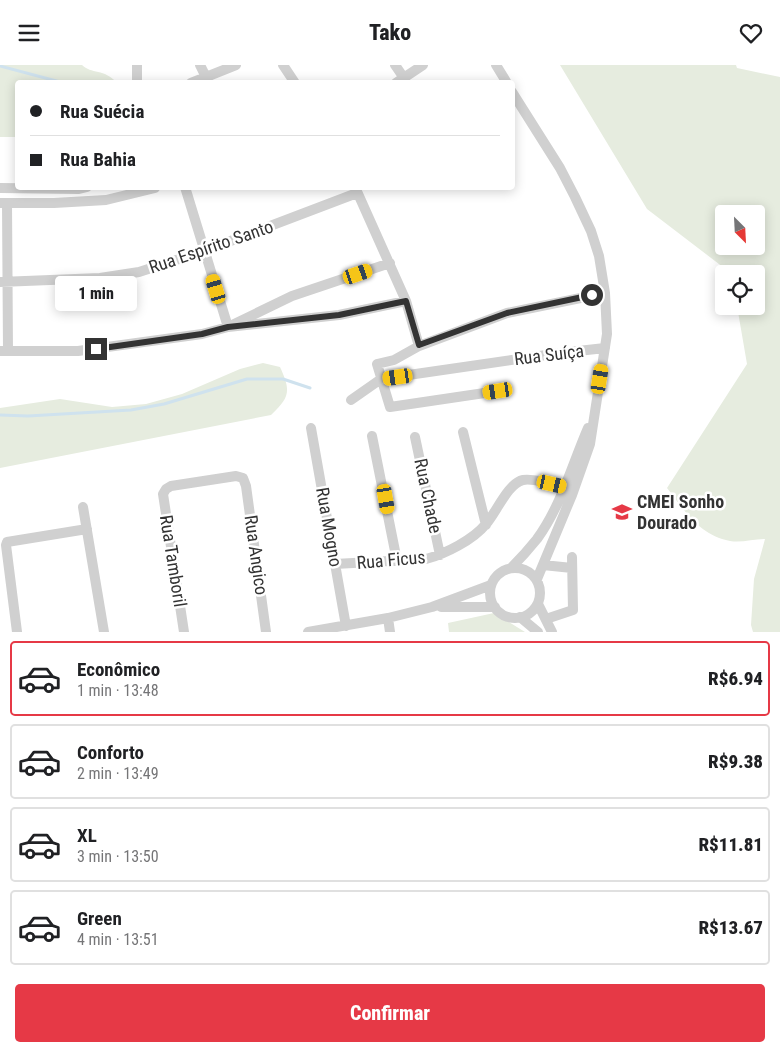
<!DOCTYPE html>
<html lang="pt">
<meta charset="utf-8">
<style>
body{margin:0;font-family:"Roboto Condensed",sans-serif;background:#f6f6f6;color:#202124;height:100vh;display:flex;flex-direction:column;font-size:19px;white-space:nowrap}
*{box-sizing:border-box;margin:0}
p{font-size:16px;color:#757577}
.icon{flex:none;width:28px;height:28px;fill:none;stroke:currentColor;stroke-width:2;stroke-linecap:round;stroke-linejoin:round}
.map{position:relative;height:567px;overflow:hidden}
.side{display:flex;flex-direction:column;background:#fff;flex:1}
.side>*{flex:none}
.guide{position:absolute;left:15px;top:15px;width:500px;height:110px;border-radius:5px;box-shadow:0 2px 12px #0003;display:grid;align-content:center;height:110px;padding:0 15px;background:#fff}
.needle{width:32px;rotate:156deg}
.tools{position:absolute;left:715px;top:140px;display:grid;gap:10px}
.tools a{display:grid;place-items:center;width:50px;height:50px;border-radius:5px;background:#fff;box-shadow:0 2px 12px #0003;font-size:25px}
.end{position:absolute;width:22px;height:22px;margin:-11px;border:6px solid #333;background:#fff;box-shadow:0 0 0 2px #fff}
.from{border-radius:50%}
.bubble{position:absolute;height:35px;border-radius:5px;background:#fff;box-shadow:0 2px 12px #0003;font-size:16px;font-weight:800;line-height:35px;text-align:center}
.car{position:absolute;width:15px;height:30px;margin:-15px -8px;border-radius:6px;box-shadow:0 0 4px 1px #0007;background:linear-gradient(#f5c518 24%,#345 0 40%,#f5c518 0 76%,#345 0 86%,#f5c518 0)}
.guide b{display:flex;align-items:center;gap:18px;height:48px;font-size:19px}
.guide b+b{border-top:1px solid #e0e0e0}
.guide i{width:12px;height:12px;background:#202124}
ul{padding:9px 0 0;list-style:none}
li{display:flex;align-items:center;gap:15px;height:75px;margin:0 10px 8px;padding:0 5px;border:2px solid #e0e0e0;border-radius:5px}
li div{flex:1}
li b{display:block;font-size:19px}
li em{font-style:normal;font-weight:800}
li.current{border-color:#e63946}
li>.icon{width:45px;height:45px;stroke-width:1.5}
.button{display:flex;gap:10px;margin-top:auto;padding:10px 15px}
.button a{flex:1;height:58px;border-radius:5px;background:#e63946;color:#fff;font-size:20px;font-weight:800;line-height:58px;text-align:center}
header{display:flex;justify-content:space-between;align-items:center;height:65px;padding:0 15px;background:#fff;font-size:22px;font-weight:800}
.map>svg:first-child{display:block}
</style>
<header><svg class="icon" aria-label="menu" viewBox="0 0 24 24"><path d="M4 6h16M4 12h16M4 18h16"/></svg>Tako<svg class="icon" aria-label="heart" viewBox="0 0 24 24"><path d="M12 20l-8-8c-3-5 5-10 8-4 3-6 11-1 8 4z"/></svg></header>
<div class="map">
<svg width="780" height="567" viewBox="0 0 780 567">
<rect width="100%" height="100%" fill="#fff"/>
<!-- green -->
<path fill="#e6ecdf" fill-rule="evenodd" d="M0,0h82c9,9 23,4 34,17l-98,1 -1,54h-17z
M560,0h176l1,3 43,9v555h-27l-2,-7 3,-46 11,-40c-11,0 -24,4 -35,2 -31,-6 -45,-30 -63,-53l80,-124 -10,-58h19v-32h-24l-85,-65zM724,149h32v32h-32z
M263,298l17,4c11,24 10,30 -9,48l-271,53v-60l60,-9 52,8 34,-3 36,-10 58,-25z
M494,548l31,19h-76l-1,-9z"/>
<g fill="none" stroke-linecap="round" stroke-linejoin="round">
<!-- stream -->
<path stroke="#cfe2ee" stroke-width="3" d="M0,1l64,17
M0,350l28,1 103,-6 33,-6 83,-25h36l27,9"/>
<!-- minor -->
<path stroke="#d0d0d0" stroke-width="10" d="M200,0l6,12
M283,0l12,18
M395,0l9,13
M496,0l11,18
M137,18v-18
M191,18l45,-18
M396,18l27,-18
M512,27l48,76 15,29 16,34 8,25 6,37 2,41 -17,110 -18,51 -35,84
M185,122l43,140 64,-31 98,-33
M355,122l51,114 13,45
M0,123l79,1 8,-2
M0,138h54l52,-3 49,-12
M7,138l1,148
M0,217l100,-4 39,-6 65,-21 153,-58
M0,286h78l124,-17 26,-7 111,-12 67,-14
M498,326l-108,16 -13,-43 17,-4 25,-14 88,-33 98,-20
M351,335l30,-21 179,-26 45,-5
M311,363l35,198
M463,367l23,93
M372,371l25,125
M415,372l25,118
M83,442l21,125
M335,499l91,-5c19,-5 47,-19 60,-35 10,-11 22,-41 37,-44 10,-2 31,4 42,7
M543,500l29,3
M511,503c9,-9 18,-19 26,-29 24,-33 35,-74 51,-111
M490 528a25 25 0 1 1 50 0a25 25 0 1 1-50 0Z
M538,539l14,28
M441,542h54
M520,552l18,15
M388,553l2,14
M546,554l27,-9 -1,-53
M17,567l-11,-87 1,-3 80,-13
M184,567l-21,-138 3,-5 5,-3 65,-10 7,2 3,8 20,146
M308,567l80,-14 44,-11 59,-22"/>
</g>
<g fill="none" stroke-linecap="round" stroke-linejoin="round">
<!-- route -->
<path stroke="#333" stroke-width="6" d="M96,284l106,-15 26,-7 111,-12 67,-14 13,44 88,-32 85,-18"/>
</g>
<!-- icons -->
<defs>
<symbol id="school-bare" viewBox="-9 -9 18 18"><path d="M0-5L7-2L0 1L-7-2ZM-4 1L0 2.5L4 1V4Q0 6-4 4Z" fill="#e63946" stroke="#fff" stroke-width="2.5" paint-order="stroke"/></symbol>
</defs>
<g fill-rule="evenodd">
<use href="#school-bare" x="608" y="433" width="28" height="28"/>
</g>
<g text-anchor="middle" stroke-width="5" stroke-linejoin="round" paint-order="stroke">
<!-- street labels -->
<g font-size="18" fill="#333" stroke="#fff">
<text transform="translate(211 182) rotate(-19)" y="6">Rua Espírito Santo</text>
<text transform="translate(549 290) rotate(-7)" y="6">Rua Suíça</text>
<text transform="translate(428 431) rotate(78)" y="6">Rua Chade</text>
<text transform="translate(329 462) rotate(80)" y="6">Rua Mogno</text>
<text transform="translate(256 490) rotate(82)" y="6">Rua Angico</text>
<text transform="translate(391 495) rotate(-5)" y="6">Rua Ficus</text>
<text transform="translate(173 496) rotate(81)" y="6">Rua Tamboril</text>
</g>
<!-- poi labels -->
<g font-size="18" font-weight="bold" fill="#333" stroke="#fff" text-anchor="start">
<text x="637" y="443">CMEI Sonho<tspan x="637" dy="21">Dourado</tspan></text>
</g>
</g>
</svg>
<div class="tools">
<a><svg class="needle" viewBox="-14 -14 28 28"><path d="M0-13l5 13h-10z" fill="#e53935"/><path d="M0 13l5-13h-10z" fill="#757577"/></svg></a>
<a><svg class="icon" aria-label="locate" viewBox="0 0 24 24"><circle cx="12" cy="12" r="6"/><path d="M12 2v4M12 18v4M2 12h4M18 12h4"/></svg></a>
</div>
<i class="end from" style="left:592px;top:230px"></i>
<i class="end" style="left:96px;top:284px"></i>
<div class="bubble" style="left:55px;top:211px;width:82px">1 min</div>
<i class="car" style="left:358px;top:209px;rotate:71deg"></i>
<i class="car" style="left:216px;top:224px;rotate:343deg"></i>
<i class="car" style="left:398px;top:312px;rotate:262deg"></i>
<i class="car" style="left:600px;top:314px;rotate:9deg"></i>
<i class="car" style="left:498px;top:326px;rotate:261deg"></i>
<i class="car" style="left:552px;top:419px;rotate:103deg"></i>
<i class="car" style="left:386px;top:434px;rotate:170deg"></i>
<div class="guide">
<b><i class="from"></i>Rua Suécia</b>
<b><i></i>Rua Bahia</b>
</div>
</div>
<section class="side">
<ul>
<li class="current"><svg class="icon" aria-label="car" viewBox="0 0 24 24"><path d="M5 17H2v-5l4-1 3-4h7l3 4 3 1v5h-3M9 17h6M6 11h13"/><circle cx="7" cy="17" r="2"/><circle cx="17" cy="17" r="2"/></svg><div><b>Econômico</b><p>1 min · 13:48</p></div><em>R$6.94</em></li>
<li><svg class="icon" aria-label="car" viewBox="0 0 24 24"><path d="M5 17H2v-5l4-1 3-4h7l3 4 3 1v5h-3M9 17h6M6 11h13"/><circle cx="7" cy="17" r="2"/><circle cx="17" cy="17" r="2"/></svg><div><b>Conforto</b><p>2 min · 13:49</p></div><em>R$9.38</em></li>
<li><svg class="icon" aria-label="car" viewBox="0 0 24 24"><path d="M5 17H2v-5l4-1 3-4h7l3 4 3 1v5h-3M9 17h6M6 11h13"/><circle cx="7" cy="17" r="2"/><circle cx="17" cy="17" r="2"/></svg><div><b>XL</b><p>3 min · 13:50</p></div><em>R$11.81</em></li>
<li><svg class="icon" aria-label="car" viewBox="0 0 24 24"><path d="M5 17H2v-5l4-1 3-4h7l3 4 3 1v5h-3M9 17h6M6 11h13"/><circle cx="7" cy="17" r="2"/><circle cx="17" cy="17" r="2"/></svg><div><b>Green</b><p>4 min · 13:51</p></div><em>R$13.67</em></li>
</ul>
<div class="button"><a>Confirmar</a></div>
</section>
